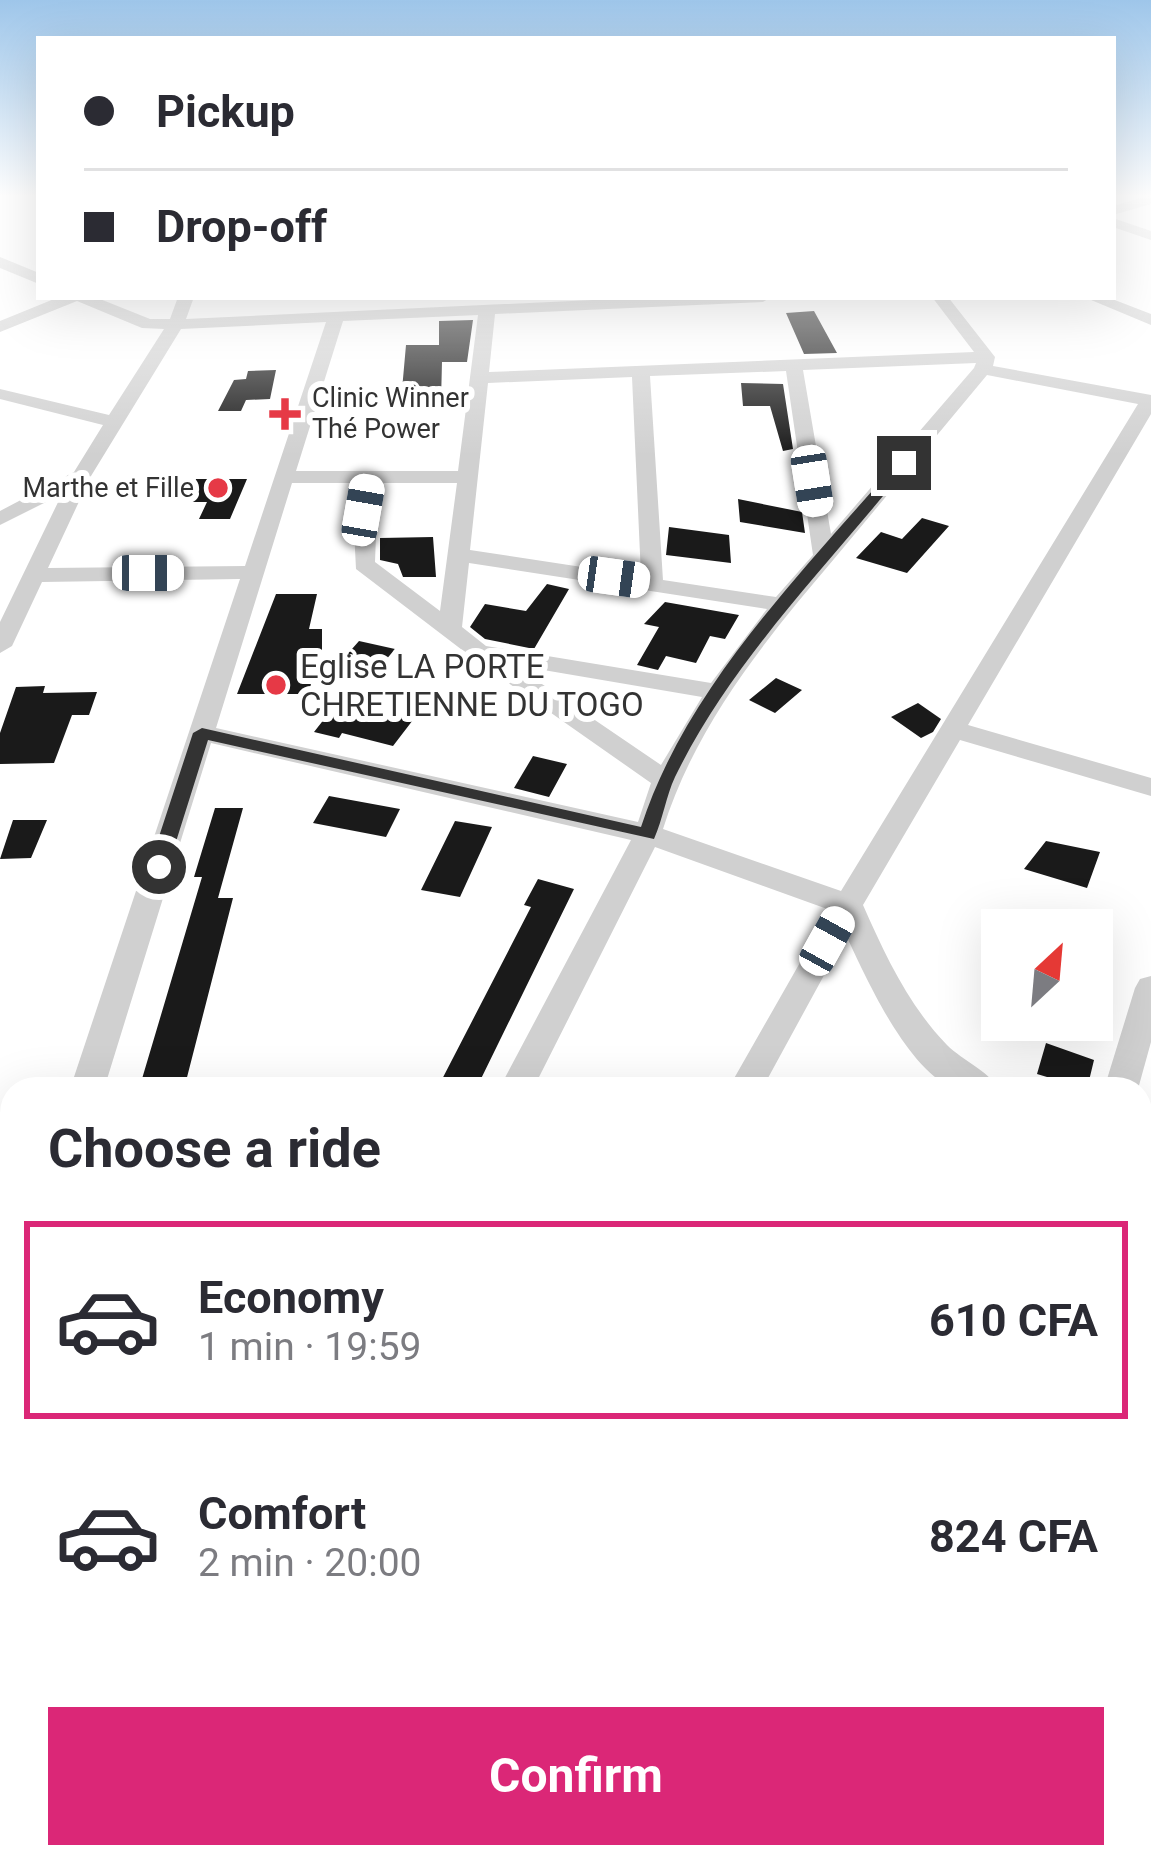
<!DOCTYPE html>
<meta charset="utf-8">
<style>
body{margin:0;font-family:Roboto,sans-serif;background:#f2f2f3;color:#2b2b33;height:100vh;display:flex;flex-direction:column;font-size:45px;white-space:nowrap}
*{box-sizing:border-box;margin:0}
p{font-size:39px;color:#7c7c81}
.icon{flex:none;width:66px;height:66px;fill:none;stroke:currentColor;stroke-width:2;stroke-linecap:round;stroke-linejoin:round}
.map{position:relative;flex:1;overflow:hidden}
.side{position:absolute;left:0px;top:1077px;width:1152px;height:792px;display:flex;flex-direction:column;background:#fff;border-radius:36px 36px 0 0;box-shadow:0 12px 48px #0002}
.side>*{flex:none}
.banner{position:absolute;left:36px;top:36px;width:1080px;height:264px;border-radius:0px;box-shadow:0 12px 48px #0002;display:grid;align-content:center;height:264px;padding:0 48px;background:#fff}
.needle{width:78px;rotate:26deg}
.tools{position:absolute;left:981px;top:909px;display:grid;gap:24px}
.tools a{display:grid;place-items:center;width:132px;height:132px;border-radius:0px;background:#fff;box-shadow:0 12px 48px #0002;font-size:60px}
.end{position:absolute;width:54px;height:54px;margin:-27px;border:15px solid #333;background:#fff;box-shadow:0 0 0 6px #fff}
.from{border-radius:50%}
.car{position:absolute;width:36px;height:72px;margin:-36px -18px;border-radius:15px;box-shadow:0 0 9px 3px #0007;background:linear-gradient(#fff 24%,#345 0 40%,#fff 0 76%,#345 0 86%,#fff 0)}
.banner b{display:flex;align-items:center;gap:42px;height:114px;font-size:45px}
.banner b+b{border-top:3px solid #e1e1e2}
.banner i{width:30px;height:30px;background:#2b2b33}
ul{padding:0;list-style:none}
li{display:flex;align-items:center;gap:36px;height:198px;margin:0 24px 18px;padding:0 24px;border:6px solid transparent;border-radius:0px}
li div{flex:1}
li b{display:block;font-size:45px}
li em{font-style:normal;font-weight:700}
li.active{border-color:#db2777}
li>.icon{width:108px;height:108px;stroke-width:1.5}
h2{padding:0 48px;font-size:54px;line-height:144px}
.action{display:flex;gap:24px;margin-top:auto;padding:24px 48px}
.action a{flex:1;height:138px;border-radius:0px;background:#db2777;color:#fff;font-size:48px;font-weight:700;line-height:138px;text-align:center}
.map>svg:first-child{display:block}
</style>
<div class="map">
<svg width="1151" height="1869" viewBox="0 0 1151 1869">
<rect width="100%" height="100%" fill="#fff"/>
<!-- building -->
<path fill="#1a1a1a" d="M814,311l23,42 -33,1 -18,-41z
M473,320l-6,42h-25l-1,39h-40l5,-56h33v-24z
M276,370l-6,29 -24,1 -5,11h-23l16,-31 12,-1 2,-8z
M741,383l42,1 10,65 -10,2 -13,-45h-27z
M196,479h51l-17,40h-31l8,-17h-21z
M738,499l64,13 3,21 -65,-11z
M922,518l27,8 -42,47 -51,-15 25,-26 21,7z
M669,527l60,8 2,28 -65,-8z
M433,537l3,40h-33l-5,-13 -18,-4v-22z
M547,584l22,5 -35,60 -49,-10 -15,-12 15,-23 41,7z
M276,594h41l-8,35h13v24l-5,-1 -8,42h-72z
M665,602l74,13 -14,24 -15,-3 -14,27 -30,-7 -8,14 -21,-5 22,-38 -15,-3z
M359,641l36,8 -15,18 -36,-9z
M776,678l26,12 -27,23 -26,-13z
M45,686l-2,7 54,-1 -8,23h-17l-18,48 -54,1v-31l16,-46z
M918,703l23,16 -8,13 -12,6 -30,-21z
M336,704l51,13 5,-7 24,6 -23,30 -51,-13 -3,5 -25,-6z
M533,756l34,8 -18,33 -35,-9z
M329,796l71,13 -14,28 -73,-14z
M215,808h28l-25,90h15l-49,191h-45l63,-212h-8z
M13,820h34l-16,38 -31,1z
M455,821l37,6 -32,70 -39,-7z
M1046,841l54,11 -13,36 -63,-19z
M538,879l36,10 -98,200h-39l94,-182 -7,-2z
M1046,1043l48,17 -7,29 -50,-15z"/>
<g fill="none" stroke-linecap="round" stroke-linejoin="round">
<!-- minor -->
<path fill="#d0d0d0" fill-rule="evenodd" d="M1151,195v9l-38,11v-9z
M1113,218l38,13v9l-38,-13z
M0,257l39,16v11l-39,-16z
M59,297h36l55,22h20l8,-22h16l-8,22 471,-22h114l-8,5 -268,12 -6,58 485,-20 -42,-55h16l47,60 -2,9 158,29v19l-183,311 183,53v18l-191,-56 -97,165c22,50 46,101 84,140 16,16 41,25 51,44 -14,0 -34,4 -47,-2 -45,-20 -85,-109 -105,-152l-84,154h-34l102,-179 -175,-63 -122,242h-34l132,-249 -420,-97 -107,346h-34l170,-510 -198,3 -30,64 -12,7v-31l62,-128 -62,31v-14l74,-39 29,-47 -103,-26v-10l109,26 55,-86 -22,-1 -65,-27 -77,31v-11zM478,315l-20,156h-162l47,-150zM326,322l-81,244 -197,2 43,-92 90,-147zM976,363l-2,5 -143,166 -28,-164zM786,371l27,184 -37,42 -113,-17 -13,-204zM987,375l151,29 -297,487 -178,-62c32,-103 102,-189 171,-270 51,-61 102,-123 153,-184zM632,377l9,199 -171,-26 18,-167zM292,483h66l-5,27 3,59 114,87 181,127 -13,39 -422,-94zM378,483h79l-17,128 -65,-49zM469,563l298,46 -56,74 -225,-37 -24,-19zM514,665l188,32 -41,68z
M1084,297h23l44,17v11z
M1151,976v66l-13,47h-34l31,-101 5,-9z
M12,1304v69l-12,5v-70z
M136,1857h50l-5,12h-50z
M855,1857h50l-4,12h-50z"/>
</g>
<!-- sky -->
<linearGradient id="sky" x2="0" y2="1"><stop stop-color="#9ec6ea"/><stop offset="0.43" stop-color="#fff"/><stop offset="1" stop-color="#fff" stop-opacity="0"/></linearGradient>
<rect width="1151" height="456" fill="url(#sky)"/>
<!-- route -->
<path fill="#333" d="M899,460l11,3c-81,102 -177,195 -235,314 -9,19 -12,42 -21,62l-446,-99 -40,127 -9,6 -10,-6 44,-134 9,-5 439,99c46,-142 163,-256 258,-367z"/>
<!-- markers -->
<g fill="#e63946" stroke="#fff" stroke-width="4.5">
<path d="M279 396h12v12h12v12h-12v12h-12v-12h-12v-12h12z"/>
<circle cx="218" cy="488" r="12"/>
<circle cx="276" cy="685" r="12"/>
</g>
<g text-anchor="middle" stroke-width="12" stroke-linejoin="round" paint-order="stroke">
<!-- far-poi labels -->
<g font-size="27" fill="#333" stroke="#fff" text-anchor="start">
<text x="312" y="407">Clinic Winner<tspan x="312" dy="31">Thé Power</tspan></text>
<text x="194" y="497" text-anchor="end">Marthe et Fille</text>
</g>
<!-- poi labels -->
<g font-size="33" fill="#333" stroke="#fff" text-anchor="start">
<text x="300" y="678">Eglise LA PORTE<tspan x="300" dy="38">CHRETIENNE DU TOGO</tspan></text>
</g>
</g>
</svg>
<div class="tools">
<a><svg class="needle" viewBox="-14 -14 28 28"><path d="M0-13l5 13h-10z" fill="#e53935"/><path d="M0 13l5-13h-10z" fill="#7c7c81"/></svg></a>
</div>
<i class="end from" style="left:159px;top:867px"></i>
<i class="end" style="left:904px;top:463px"></i>
<i class="car" style="left:812px;top:481px;rotate:171deg"></i>
<i class="car" style="left:363px;top:510px;rotate:10deg"></i>
<i class="car" style="left:148px;top:573px;rotate:90deg"></i>
<i class="car" style="left:614px;top:577px;rotate:98deg"></i>
<i class="car" style="left:827px;top:941px;rotate:29deg"></i>
<div class="banner">
<b><i class="from"></i>Pickup</b>
<b><i></i>Drop-off</b>
</div>
<section class="side">
<h2>Choose a ride</h2>
<ul>
<li class="active"><svg class="icon" aria-label="car" viewBox="0 0 24 24"><path d="M5 17H2v-5l4-1 3-4h7l3 4 3 1v5h-3M9 17h6M6 11h13"/><circle cx="7" cy="17" r="2"/><circle cx="17" cy="17" r="2"/></svg><div><b>Economy</b><p>1 min · 19:59</p></div><em>610 CFA</em></li>
<li><svg class="icon" aria-label="car" viewBox="0 0 24 24"><path d="M5 17H2v-5l4-1 3-4h7l3 4 3 1v5h-3M9 17h6M6 11h13"/><circle cx="7" cy="17" r="2"/><circle cx="17" cy="17" r="2"/></svg><div><b>Comfort</b><p>2 min · 20:00</p></div><em>824 CFA</em></li>
</ul>
<div class="action"><a>Confirm</a></div>
</section>
</div>
